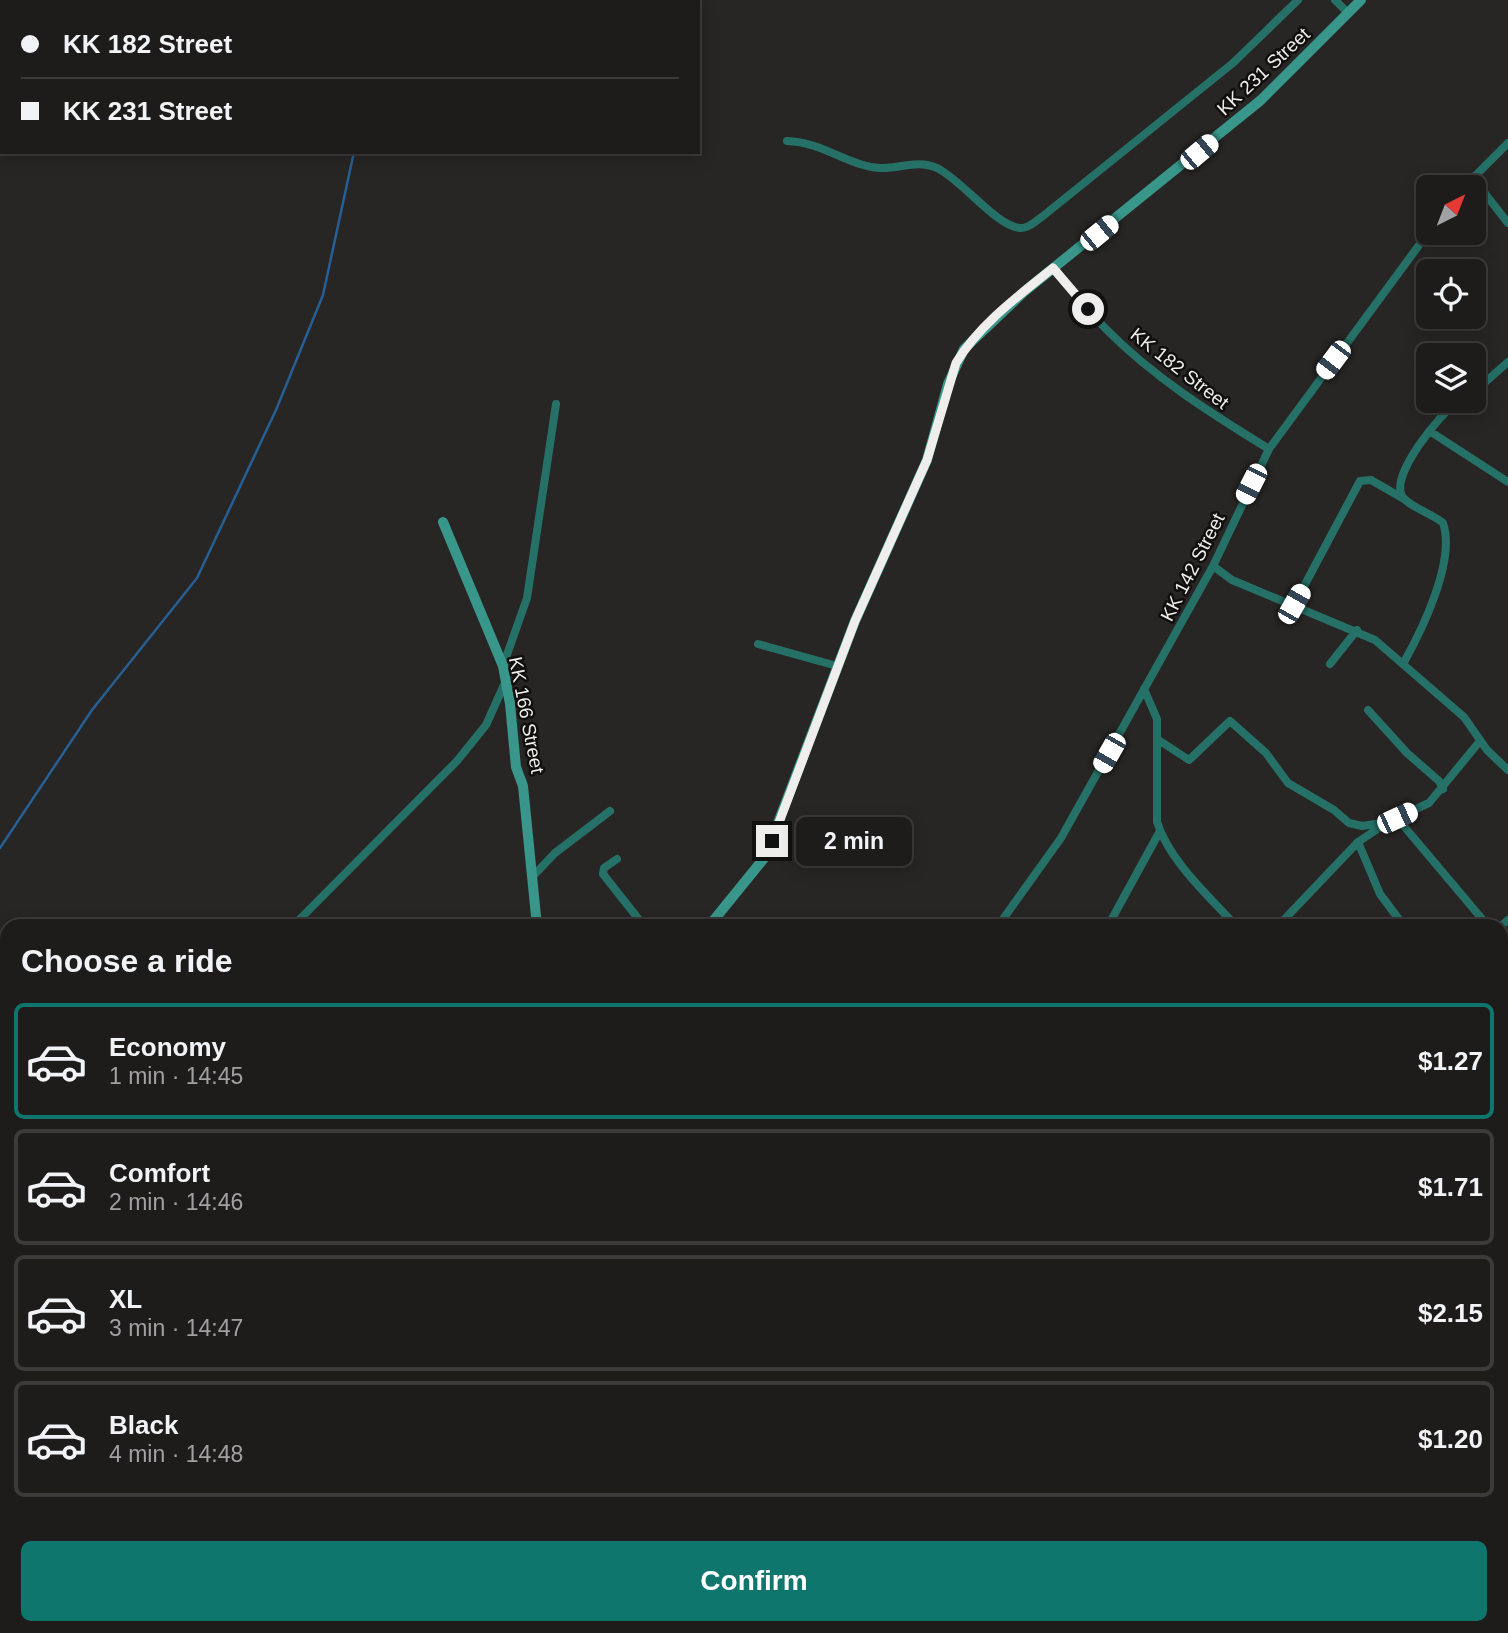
<!DOCTYPE html>
<meta charset="utf-8">
<style>
body{margin:0;font-family:Arial,sans-serif;background:#2b2928;color:#f1f3f6;height:100vh;display:flex;flex-direction:column;font-size:26px;white-space:nowrap}
*{box-sizing:border-box;margin:0}
p{font-size:23px;color:#a1a1a3}
.icon{flex:none;width:38px;height:38px;fill:none;stroke:currentColor;stroke-width:2;stroke-linecap:round;stroke-linejoin:round}
.map{position:relative;flex:1;overflow:hidden}
.sheet{position:absolute;left:0px;top:919px;width:1508px;height:716px;display:flex;flex-direction:column;background:#1e1c1b;border-radius:21px 21px 0 0;box-shadow:0 4px 18px #0003,0 0 0 2px #3c3a3a}
.sheet>*{flex:none}
.top-card{position:absolute;left:0px;top:0px;width:700px;height:154px;box-shadow:0 4px 18px #0003,0 0 0 2px #3c3a3a;display:grid;align-content:center;height:154px;padding:0 21px;background:#1e1c1b}
.needle{width:46px;rotate:42deg}
.tools{position:absolute;left:1416px;top:175px;display:grid;gap:14px}
.tools a{display:grid;place-items:center;width:70px;height:70px;border-radius:10px;background:#1e1c1b;box-shadow:0 4px 18px #0003,0 0 0 2px #3c3a3a;font-size:35px}
.end{position:absolute;width:32px;height:32px;margin:-16px;border:9px solid #efeeec;background:#111;box-shadow:0 0 0 4px #111}
.from{border-radius:50%}
.bubble{position:absolute;height:49px;border-radius:10px;background:#1e1c1b;box-shadow:0 4px 18px #0003,0 0 0 2px #3c3a3a;font-size:23px;font-weight:700;line-height:49px;text-align:center}
.car{position:absolute;width:21px;height:42px;margin:-21px -10px;border-radius:9px;box-shadow:0 0 5px 2px #0007;background:linear-gradient(#fff 24%,#345 0 40%,#fff 0 76%,#345 0 86%,#fff 0)}
.top-card b{display:flex;align-items:center;gap:24px;height:66px;font-size:26px}
.top-card b+b{border-top:2px solid #3c3a3a}
.top-card i{width:18px;height:18px;background:#f1f3f6}
ul{padding:0;list-style:none}
li{display:flex;align-items:center;gap:21px;height:116px;margin:0 14px 10px;padding:0 7px;border:4px solid #3c3a3a;border-radius:10px}
li div{flex:1}
li b{display:block;font-size:26px}
li em{font-style:normal;font-weight:700}
li.current{border-color:#0f766e}
li>.icon{width:63px;height:63px;stroke-width:1.5}
h2{padding:0 21px;font-size:32px;line-height:84px}
.cta{display:flex;gap:14px;margin-top:auto;padding:14px 21px}
.cta a{flex:1;height:80px;border-radius:10px;background:#0f766e;color:#fff;font-size:28px;font-weight:700;line-height:80px;text-align:center}
.map>svg:first-child{display:block}
</style>
<div class="map">
<svg width="1508" height="1633" viewBox="0 0 1508 1633">
<rect width="100%" height="100%" fill="#282624"/>
<g fill="none" stroke-linecap="round" stroke-linejoin="round">
<!-- stream -->
<path stroke="#265f95" stroke-width="2.5" d="M373,2l1,-2
M0,848l92,-138 105,-132 79,-168 47,-115 31,-143"/>
<!-- street -->
<path stroke="#267167" stroke-width="8" d="M1335,0l13,13
M787,141c36,1 61,25 93,27 21,1 36,-9 57,0 25,12 59,58 83,60 8,1 17,-8 23,-12l190,-153 65,-63
M1472,177l36,46
M1464,187l44,-44
M1053,268c17,20 34,42 53,61 47,48 106,85 163,120
M1474,392l34,-30
M1431,432l77,50
M1213,566l19,14 143,60 89,77 23,33 21,20
M1294,605l66,-124 11,-1 33,19
M758,644l79,22
M1330,664l27,-34
M1403,664c19,-34 53,-103 40,-141 -10,-9 -34,-16 -41,-27 -12,-21 38,-82 56,-95
M503,666l24,-68 29,-194
M1144,689l13,30v103c13,40 51,73 79,104
M1368,710l39,43 32,28 4,8
M1157,739l32,21 41,-39 36,32 22,30 46,27 15,13 13,3 26,-4 41,-19 51,-62
M1397,818l91,108
M1358,842l22,52 24,32
M617,859l-13,9 -1,6 41,52
M533,876l22,-23 55,-42
M293,926l164,-165 29,-36 18,-40
M998,926l63,-88 152,-272 56,-117 159,-216
M1108,926l52,-95
M1278,926l80,-84 27,-18
M1501,926l7,-6
M1502,947l6,6
M1502,1120l6,-10
M1502,1211h6
M1502,1284l6,10
M0,1300l6,1 1,-3
M1502,1525l6,-2
M1502,1622l6,-2
M301,1628l11,5
M411,1628l22,5
M700,1628l18,5
M832,1633l18,-4
M986,1633l7,-5
M1474,1633l14,-5"/>
<!-- secondary -->
<path stroke="#38978a" stroke-width="10" d="M443,522l60,144 7,38 6,63 7,19 14,140
M709,926l56,-69 90,-236 72,-161 21,-76 16,-35 61,-58 236,-191 100,-100
M1502,1314l6,-3
M0,1370l7,15
M407,1633l2,-5"/>
</g>
<g fill="none" stroke-linecap="round" stroke-linejoin="round">
<!-- route -->
<path stroke="#efeeec" stroke-width="9" d="M772,841l83,-220 72,-161 29,-97c23,-38 62,-67 97,-95l35,41"/>
</g>
<g text-anchor="middle" stroke-width="5" stroke-linejoin="round" paint-order="stroke">
<!-- street labels -->
<g font-size="19" fill="#efeeec" stroke="#100f0e">
<text transform="translate(1263 71) rotate(-43)" y="7">KK 231 Street</text>
<text transform="translate(1180 368) rotate(38)" y="7">KK 182 Street</text>
<text transform="translate(1192 567) rotate(-63)" y="7">KK 142 Street</text>
<text transform="translate(527 715) rotate(79)" y="7">KK 166 Street</text>
</g>
</g>
</svg>
<div class="tools">
<a><svg class="needle" viewBox="-14 -14 28 28"><path d="M0-13l5 13h-10z" fill="#e53935"/><path d="M0 13l5-13h-10z" fill="#a1a1a3"/></svg></a>
<a><svg class="icon" aria-label="locate" viewBox="0 0 24 24"><circle cx="12" cy="12" r="6"/><path d="M12 2v4M12 18v4M2 12h4M18 12h4"/></svg></a>
<a><svg class="icon" aria-label="layers" viewBox="0 0 24 24"><path d="M12 4l9 5-9 5-9-5zM3 14l9 5 9-5"/></svg></a>
</div>
<i class="end from" style="left:1088px;top:309px"></i>
<i class="end" style="left:772px;top:841px"></i>
<div class="bubble" style="left:796px;top:817px;width:116px">2 min</div>
<i class="car" style="left:1199px;top:152px;rotate:50deg"></i>
<i class="car" style="left:1099px;top:233px;rotate:51deg"></i>
<i class="car" style="left:1333px;top:360px;rotate:217deg"></i>
<i class="car" style="left:1251px;top:484px;rotate:207deg"></i>
<i class="car" style="left:1294px;top:604px;rotate:30deg"></i>
<i class="car" style="left:1109px;top:753px;rotate:210deg"></i>
<i class="car" style="left:1397px;top:818px;rotate:65deg"></i>
<div class="top-card">
<b><i class="from"></i>KK 182 Street</b>
<b><i></i>KK 231 Street</b>
</div>
<section class="sheet">
<h2>Choose a ride</h2>
<ul>
<li class="current"><svg class="icon" aria-label="car" viewBox="0 0 24 24"><path d="M5 17H2v-5l4-1 3-4h7l3 4 3 1v5h-3M9 17h6M6 11h13"/><circle cx="7" cy="17" r="2"/><circle cx="17" cy="17" r="2"/></svg><div><b>Economy</b><p>1 min · 14:45</p></div><em>$1.27</em></li>
<li><svg class="icon" aria-label="car" viewBox="0 0 24 24"><path d="M5 17H2v-5l4-1 3-4h7l3 4 3 1v5h-3M9 17h6M6 11h13"/><circle cx="7" cy="17" r="2"/><circle cx="17" cy="17" r="2"/></svg><div><b>Comfort</b><p>2 min · 14:46</p></div><em>$1.71</em></li>
<li><svg class="icon" aria-label="car" viewBox="0 0 24 24"><path d="M5 17H2v-5l4-1 3-4h7l3 4 3 1v5h-3M9 17h6M6 11h13"/><circle cx="7" cy="17" r="2"/><circle cx="17" cy="17" r="2"/></svg><div><b>XL</b><p>3 min · 14:47</p></div><em>$2.15</em></li>
<li><svg class="icon" aria-label="car" viewBox="0 0 24 24"><path d="M5 17H2v-5l4-1 3-4h7l3 4 3 1v5h-3M9 17h6M6 11h13"/><circle cx="7" cy="17" r="2"/><circle cx="17" cy="17" r="2"/></svg><div><b>Black</b><p>4 min · 14:48</p></div><em>$1.20</em></li>
</ul>
<div class="cta"><a>Confirm</a></div>
</section>
</div>
